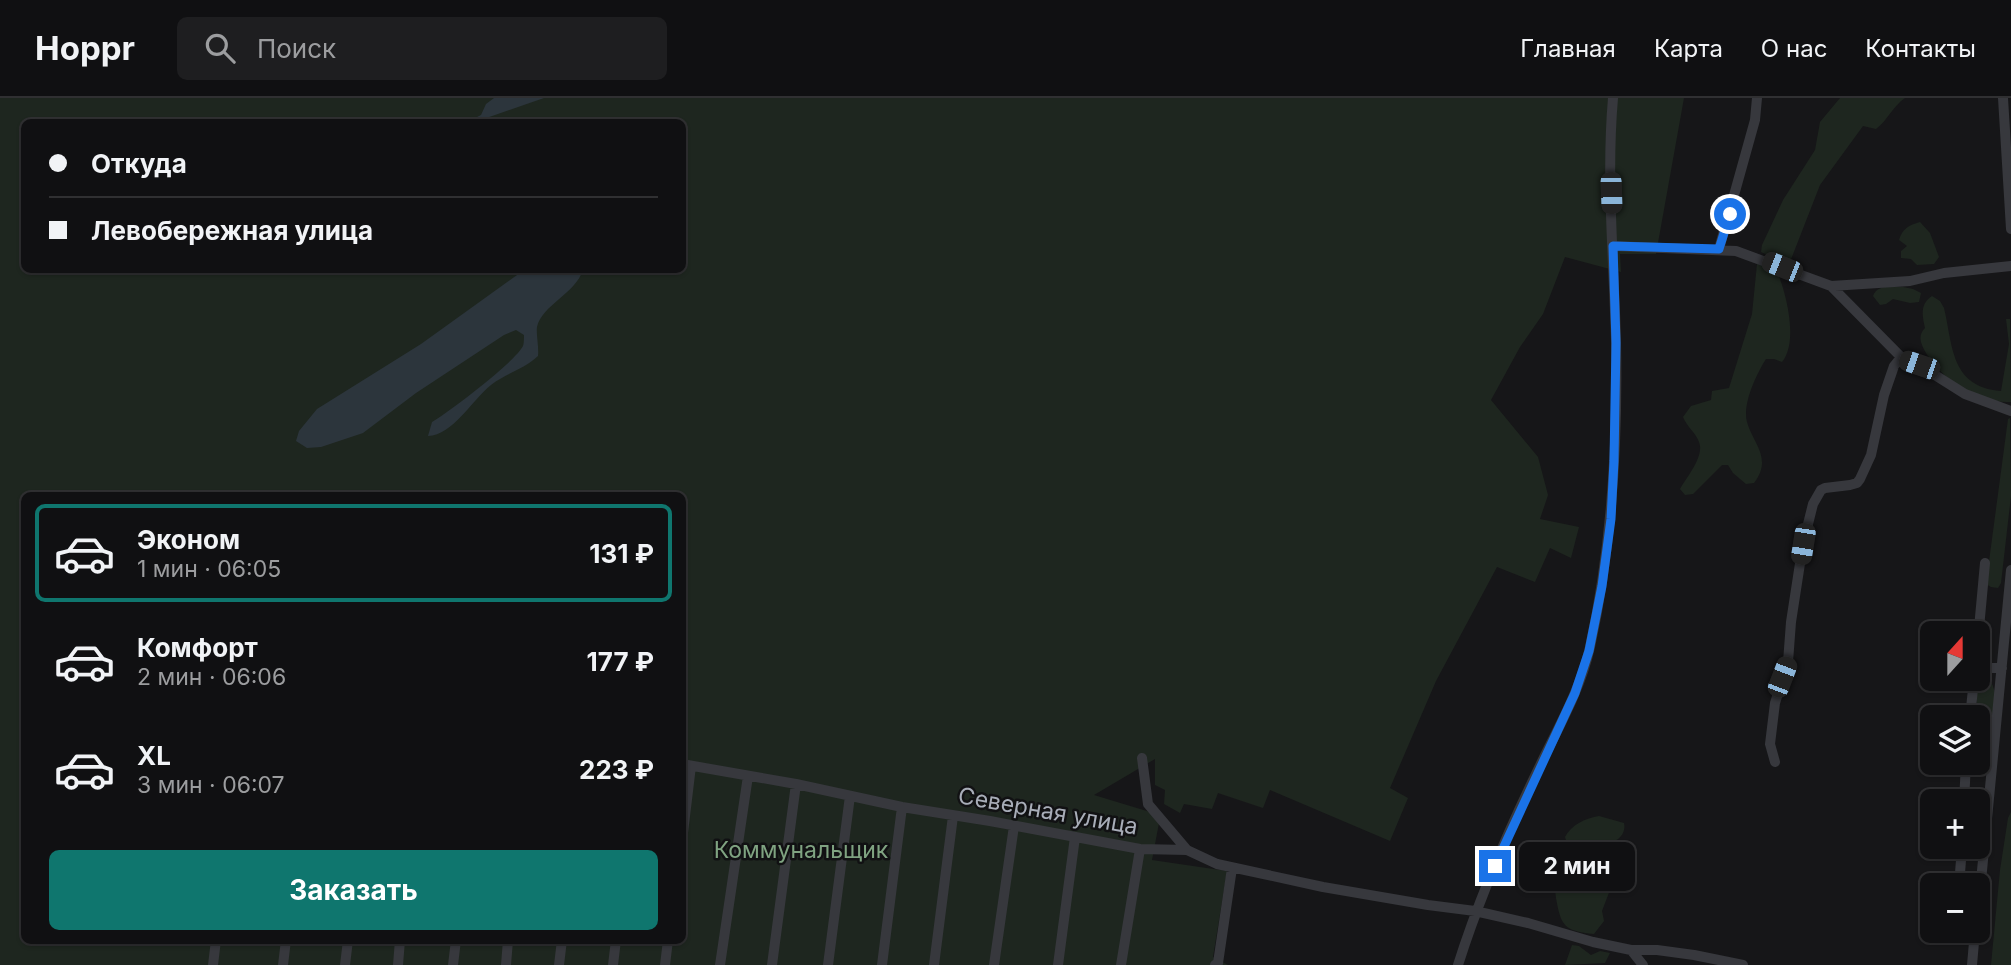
<!DOCTYPE html>
<html lang="ru">
<meta charset="utf-8">
<style>
body{margin:0;font-family:Inter,sans-serif;background:#1e1e20;color:#f1f3f6;height:100vh;display:flex;flex-direction:column;font-size:26px;white-space:nowrap}
*{box-sizing:border-box;margin:0}
p{font-size:23px;color:#9c9d9f}
.icon{flex:none;width:38px;height:38px;fill:none;stroke:currentColor;stroke-width:2;stroke-linecap:round;stroke-linejoin:round}
.map{position:relative;flex:1;overflow:hidden}
.side{position:absolute;left:21px;top:394px;width:665px;height:452px;display:flex;flex-direction:column;background:#101012;border-radius:10px;box-shadow:0 2px 5px #0004,0 0 0 2px #303032}
.side>*{flex:none}
.hud{position:absolute;left:21px;top:21px;width:665px;height:154px;border-radius:10px;box-shadow:0 2px 5px #0004,0 0 0 2px #303032;display:grid;align-content:center;height:154px;padding:0 28px;background:#101012}
.needle{width:46px;rotate:21deg}
.tools{position:absolute;left:1920px;top:523px;display:grid;gap:14px}
.tools a{display:grid;place-items:center;width:70px;height:70px;border-radius:10px;background:#101012;box-shadow:0 2px 5px #0004,0 0 0 2px #303032;font-size:35px}
.end{position:absolute;width:32px;height:32px;margin:-16px;border:9px solid #1a73e8;background:#fff;box-shadow:0 0 0 4px #fff}
.from{border-radius:50%}
.bubble{position:absolute;height:49px;border-radius:10px;background:#101012;box-shadow:0 2px 5px #0004,0 0 0 2px #303032;font-size:23px;font-weight:700;line-height:49px;text-align:center}
.car{position:absolute;width:21px;height:42px;margin:-21px -10px;border-radius:9px;box-shadow:0 0 5px 2px #0007;background:linear-gradient(#222 24%,#8ab4d8 0 40%,#222 0 76%,#8ab4d8 0 86%,#222 0)}
.hud b{display:flex;align-items:center;gap:24px;height:66px;font-size:26px}
.hud b+b{border-top:2px solid #303032}
.hud i{width:18px;height:18px;background:#f1f3f6}
ul{padding:12px 0 0;list-style:none}
li{display:flex;align-items:center;gap:21px;height:98px;margin:0 14px 10px;padding:0 14px;border:4px solid transparent;border-radius:10px}
li div{flex:1}
li b{display:block;font-size:26px}
li em{font-style:normal;font-weight:700}
li.selected{border-color:#0f766e}
li>.icon{width:63px;height:63px;stroke-width:1.5}
.button{display:flex;gap:14px;margin-top:auto;padding:14px 28px}
.button a{flex:1;height:80px;border-radius:10px;background:#0f766e;color:#fff;font-size:28px;font-weight:700;line-height:80px;text-align:center}
header{display:flex;align-items:center;gap:42px;box-sizing:border-box;height:98px;padding:0 35px;background:#101012;border-bottom:2px solid #303032}
header strong{font-size:33px}
nav{display:flex;gap:38px;margin-inline-start:auto;font-size:24px}
.search{width:490px;height:63px;background:#1e1e20;display:flex;align-items:center;gap:18px;box-sizing:border-box;padding:0 24px;border-radius:10px;color:#9c9d9f;font-size:26px}
.map>svg:first-child{display:block}
</style>
<header>
<strong>Hoppr</strong>
<div class="search"><svg class="icon" aria-label="search" viewBox="0 0 24 24"><circle cx="10" cy="10" r="6"/><path d="M15 15l6 6"/></svg>Поиск</div>
<nav><a>Главная</a><a>Карта</a><a>О нас</a><a>Контакты</a></nav>
</header>
<div class="map">
<svg width="2011" height="867" viewBox="0 0 2011 867">
<rect width="100%" height="100%" fill="#161618"/>
<!-- green -->
<path fill="#1e261f" fill-rule="evenodd" d="M0,0h1684l-28,156h-36l1,18 -56,-15 -22,57 -23,33 -29,53 47,57 10,38 -8,24 39,8 -8,31 -21,-10 -15,34 -38,-15 -61,114 -46,107 18,10 -18,43 -120,-51 -7,18 -45,-15 -6,16 -28,-5 -4,9 -16,-9 1,-14 -10,-5v-26l-61,36 56,17 9,11 -7,37 75,11 -14,86 15,8h-1228zM24,24h658v148h-658zM24,397h658v445h-658z
M1840,0h65c-13,9 -17,22 -29,31l-13,-3 -43,59 -30,77 -4,2 -25,-12 1,-7 21,-45 32,-50 5,-28z
M1920,124l10,11 9,24 -5,7 -17,1 -6,-6 -10,-1v-7l6,-5 -8,-6c3,-11 10,-15 21,-18z
M1757,166l19,5c10,22 23,73 6,93l-8,-3h-8c-9,14 -24,45 -19,63 6,22 26,36 7,61l-8,1 -13,-11 -5,-8h-6l-29,29 -8,1 -5,-6c6,-11 25,-33 19,-47 -3,-9 -12,-15 -16,-25l8,-11 20,-6 1,-9 17,-3 23,-74z
M1903,189l10,2 8,4 -2,9 -9,1 -17,-4 -7,5 -6,1 -7,-9c4,-12 19,-9 30,-9z
M1932,198l8,5 4,7c9,37 6,79 57,83l8,-47 -3,-25h4l1,83c-32,2 -69,-22 -85,-49 -5,-9 -9,-17 -1,-25 -3,-13 -5,-24 7,-32z
M2010,320l1,78 -10,87 -3,5 -7,-1 -5,-3 22,-165z
M1982,576c15,7 17,31 10,46 -1,3 -5,5 -7,8l-7,-1 -2,-43z
M2011,714v153h-20l9,-95 8,-52z
M1599,718l25,7c5,24 -39,28 -56,23l-3,-9c6,-12 21,-19 34,-21z
M1594,759l19,11v14l-11,29 2,10 -10,13c-30,-3 -33,-8 -38,-36 -5,-31 11,-37 38,-41z
M1572,847l7,1 12,9 9,-4 10,2 -5,10 -40,2z"/>
<!-- water -->
<path fill="#2c353c" d="M494,0h50l-69,24h-8l14,-7 5,-11z
M524,172h59c-8,24 -41,35 -46,57 -1,7 2,20 1,29 -14,13 -31,17 -47,29 -19,15 -38,50 -63,51l4,-14c18,-11 83,-60 91,-76 1,-2 1,-9 1,-11l-8,-5 -12,5 -88,58 -53,40 -42,14 -14,1 -11,-7 3,-10 18,-22 104,-65z"/>
<g fill="none" stroke-linecap="round" stroke-linejoin="round">
<!-- minor -->
<path stroke="#37383d" stroke-width="10" d="M2003,0l8,131
M1613,148l123,5 95,35 79,-5 34,-8 67,-7
M1719,151l36,-129 2,-22
M1831,188l73,74 15,5 46,29 46,17
M1978,541l7,-76
M1978,570h24
M1970,620l4,-39
M1142,660l6,46 39,46 30,14 106,23 105,18 47,6 53,12 65,19 38,8h26l37,5 49,10
M1775,664l-5,-18 5,-41 13,-41 3,-40 12,-78 10,-40 8,-14 4,-2 25,-3 7,-2 3,-4 11,-24 13,-60 10,-29 4,-5 6,-1
M682,666l114,20 106,23 88,14 150,28 47,1
M1964,704l2,-39
M682,743l9,-75
M1959,788l3,-39
M1978,814l33,-342
M1631,852l12,15
M213,867l3,-25
M283,867l3,-25
M345,867l3,-25
M398,867l2,-25
M453,867l3,-25
M506,867l2,-25
M559,867l3,-25
M613,867l3,-25
M665,867l3,-25
M720,867l28,-189
M772,867l24,-181
M828,867l22,-169
M882,867l20,-158
M934,867l19,-149
M994,867l20,-139
M1058,867l17,-128
M1121,867l19,-116
M1215,867l3,-2 14,-95
M1458,867c21,-66 48,-129 78,-191 19,-41 44,-82 54,-127 22,-100 28,-203 26,-305 -2,-81 -10,-163 -3,-244
M1972,867l3,-34"/>
</g>
<g fill="none" stroke-linecap="round" stroke-linejoin="round">
<!-- route -->
<path stroke="#1a73e8" stroke-width="9" d="M1495,768l80,-173 14,-42 13,-65 9,-67 3,-58 2,-118 -3,-97 106,3 11,-35"/>
</g>
<g text-anchor="middle" stroke-width="5" stroke-linejoin="round" paint-order="stroke">
<!-- street labels -->
<g font-size="23" fill="#a8adb8" stroke="#111113">
<text transform="translate(1048 713) rotate(10)" y="8">Северная улица</text>
</g>
<!-- park labels -->
<g font-size="23" fill="#7fa381" stroke="#111113">
<text x="801" y="760">Коммунальщик</text>
</g>
</g>
</svg>
<div class="tools">
<a><svg class="needle" viewBox="-14 -14 28 28"><path d="M0-13l5 13h-10z" fill="#e53935"/><path d="M0 13l5-13h-10z" fill="#9c9d9f"/></svg></a>
<a><svg class="icon" aria-label="layers" viewBox="0 0 24 24"><path d="M12 4l9 5-9 5-9-5zM3 14l9 5 9-5"/></svg></a>
<a>+</a>
<a>−</a>
</div>
<i class="end from" style="left:1730px;top:116px"></i>
<i class="end" style="left:1495px;top:768px"></i>
<div class="bubble" style="left:1519px;top:744px;width:116px">2 мин</div>
<i class="car" style="left:1611px;top:95px;rotate:178deg"></i>
<i class="car" style="left:1782px;top:169px;rotate:292deg"></i>
<i class="car" style="left:1919px;top:267px;rotate:289deg"></i>
<i class="car" style="left:1803px;top:446px;rotate:189deg"></i>
<i class="car" style="left:1782px;top:579px;rotate:21deg"></i>
<div class="hud">
<b><i class="from"></i>Откуда</b>
<b><i></i>Левобережная улица</b>
</div>
<section class="side">
<ul>
<li class="selected"><svg class="icon" aria-label="car" viewBox="0 0 24 24"><path d="M5 17H2v-5l4-1 3-4h7l3 4 3 1v5h-3M9 17h6M6 11h13"/><circle cx="7" cy="17" r="2"/><circle cx="17" cy="17" r="2"/></svg><div><b>Эконом</b><p>1 мин · 06:05</p></div><em>131 ₽</em></li>
<li><svg class="icon" aria-label="car" viewBox="0 0 24 24"><path d="M5 17H2v-5l4-1 3-4h7l3 4 3 1v5h-3M9 17h6M6 11h13"/><circle cx="7" cy="17" r="2"/><circle cx="17" cy="17" r="2"/></svg><div><b>Комфорт</b><p>2 мин · 06:06</p></div><em>177 ₽</em></li>
<li><svg class="icon" aria-label="car" viewBox="0 0 24 24"><path d="M5 17H2v-5l4-1 3-4h7l3 4 3 1v5h-3M9 17h6M6 11h13"/><circle cx="7" cy="17" r="2"/><circle cx="17" cy="17" r="2"/></svg><div><b>XL</b><p>3 мин · 06:07</p></div><em>223 ₽</em></li>
</ul>
<div class="button"><a>Заказать</a></div>
</section>
</div>
